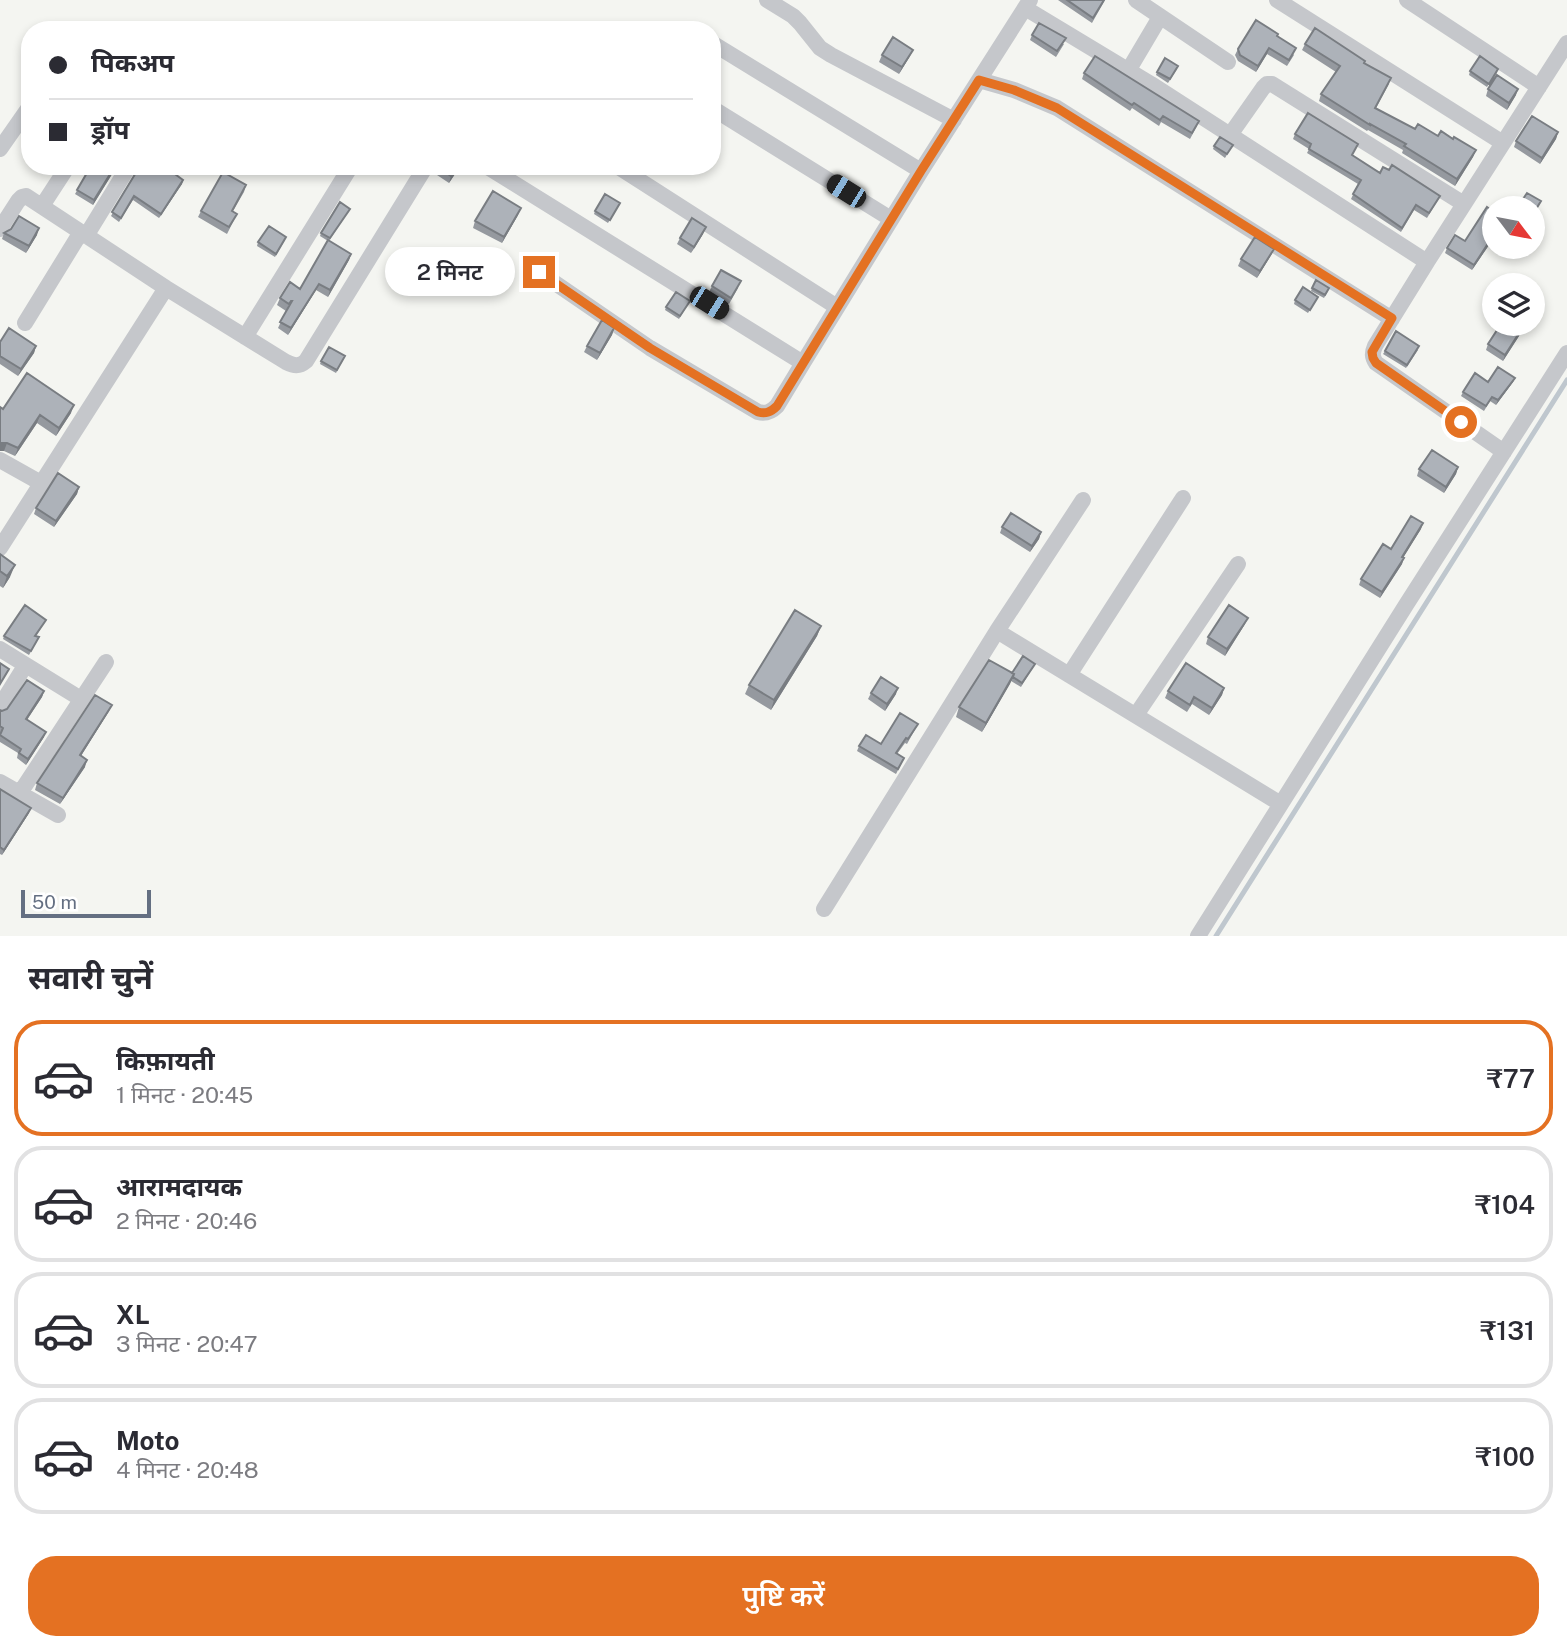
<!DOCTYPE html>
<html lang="hi">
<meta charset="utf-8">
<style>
body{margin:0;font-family:"Public Sans","Noto Sans Devanagari",sans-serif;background:#f7f7f7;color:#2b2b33;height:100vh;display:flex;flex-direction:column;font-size:26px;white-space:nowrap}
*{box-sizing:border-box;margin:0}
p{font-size:23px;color:#7c7c81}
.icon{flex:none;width:38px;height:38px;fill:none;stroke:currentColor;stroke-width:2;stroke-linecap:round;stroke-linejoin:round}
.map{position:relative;height:936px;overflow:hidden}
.sheet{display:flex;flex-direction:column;background:#fff;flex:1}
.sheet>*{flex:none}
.hud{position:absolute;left:21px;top:21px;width:700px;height:154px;border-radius:28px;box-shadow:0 4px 10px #0003;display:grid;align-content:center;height:154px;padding:0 28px;background:#fff}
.needle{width:46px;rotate:122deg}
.tools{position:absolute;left:1482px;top:196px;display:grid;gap:14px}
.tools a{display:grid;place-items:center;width:63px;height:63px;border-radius:50%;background:#fff;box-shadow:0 4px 10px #0003;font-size:35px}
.scale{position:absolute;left:21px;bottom:18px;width:130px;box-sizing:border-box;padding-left:7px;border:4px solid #646f82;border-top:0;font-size:19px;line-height:24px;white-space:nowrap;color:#646f82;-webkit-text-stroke:5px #fff;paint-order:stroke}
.end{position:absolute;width:32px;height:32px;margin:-16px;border:9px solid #e47122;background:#fff;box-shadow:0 0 0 4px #fff}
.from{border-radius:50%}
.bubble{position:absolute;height:49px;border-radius:24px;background:#fff;box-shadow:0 4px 10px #0003;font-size:23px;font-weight:600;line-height:49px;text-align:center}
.car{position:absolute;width:21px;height:42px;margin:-21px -10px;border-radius:9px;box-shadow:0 0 5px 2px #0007;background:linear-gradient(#222 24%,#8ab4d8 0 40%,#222 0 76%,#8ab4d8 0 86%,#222 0)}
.hud b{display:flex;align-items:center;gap:24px;height:66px;font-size:26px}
.hud b+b{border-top:2px solid #e1e1e2}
.hud i{width:18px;height:18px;background:#2b2b33}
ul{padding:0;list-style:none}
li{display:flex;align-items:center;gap:21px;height:116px;margin:0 14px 10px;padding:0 14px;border:4px solid #e1e1e2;border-radius:28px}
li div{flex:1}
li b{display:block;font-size:26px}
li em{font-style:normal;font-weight:600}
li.current{border-color:#e47122}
li>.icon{width:63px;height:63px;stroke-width:1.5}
h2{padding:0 28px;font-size:32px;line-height:84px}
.action{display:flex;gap:14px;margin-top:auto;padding:14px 28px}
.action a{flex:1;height:80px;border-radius:28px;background:#e47122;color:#fff;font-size:28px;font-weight:600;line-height:80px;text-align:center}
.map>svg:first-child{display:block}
</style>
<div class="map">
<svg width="1567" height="936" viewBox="0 0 1567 936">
<rect width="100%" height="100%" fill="#f4f5f1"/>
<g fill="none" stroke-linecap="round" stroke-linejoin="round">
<!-- stream -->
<path stroke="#bfc7ce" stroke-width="5" d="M1216,936l351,-556"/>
<!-- minor -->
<path stroke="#c5c7cb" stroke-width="16" d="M767,0l26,16 7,7 20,25 11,7 123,65
M1136,0l92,62
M1277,0l226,143
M1407,0l132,87
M1025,8l126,76 276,178 140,-219
M712,43l209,128
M1128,71l32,-54
M979,80l35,10 43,18 335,211
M712,108l179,111
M1230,135l33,-47 4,-4h5l192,120
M0,149l30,-43
M486,166l317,197 118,-192 109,-171
M617,166l220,141
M42,206l26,-40
M0,229l18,-28 4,-4 4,-1 140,92 120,74c8,4 13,5 20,-1l120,-195
M86,236l43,-70
M1427,262l-52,84c-3,7 -3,11 1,17l128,89
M539,272l111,76 108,64c8,2 13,0 19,-6l26,-43
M25,323l56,-91
M245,337l106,-171
M0,460l41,23
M0,548l166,-260
M997,631l86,-131
M0,649l81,50
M1069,675l114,-177
M0,706l25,-40
M1136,715l102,-151
M0,782l58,33
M20,793l86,-131
M824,909l173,-278 284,173
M1198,936l208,-331 161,-252"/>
</g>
<!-- wall -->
<path fill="#95999f" d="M1058,0h47l-13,23z
M1032,35l32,9 -8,13 -26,-17z
M1277,37l17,18 -7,11 -20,-12 -11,18 -18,-11 -3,-6 3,-6z
M1305,44l60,19 24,21 -13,24 39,21 23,7 15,3 23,11 -3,7 -18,29 -53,-33 1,-3 -35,-20 -1,1 -48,-30 2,-7 15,-22 -34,-22z
M882,55l28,1 -11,18 -20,-12z
M1177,69l-9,14 -12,-8 1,-3z
M1470,71l27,1 -10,15 -18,-12z
M1084,73l113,53 -7,13 -29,-17 -2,4 -27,-18 -2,3 -48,-32z
M1488,89l28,6 -9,15 -21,-14z
M1558,132l-2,7 -16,25 -26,-17 2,-6z
M1295,134l63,10 -6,11 28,18 60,23 -2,4 -11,18 -13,-8 -13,22 -50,-33 7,-15 -51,-31 2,-4 -16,-10z
M1214,146l17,2 -6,10 -12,-9z
M91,166h26l-24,39 -18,-11z
M139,166h25l19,14 -1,4 -23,34 -26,-18 -14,22 -8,-6z
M436,166l21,5 -8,12 -15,-10z
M246,185l-2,7 -11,19 1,9 -7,14 -29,-17 3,-6z
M620,203l-12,20 -14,-9 1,-3z
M350,209l-21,32 22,13 -2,6 -21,37 -12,-7 -28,45 -10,-7 8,-17 -9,-6 3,-7 20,-9 28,-48 -8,-5 1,-3z
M1494,212v35h9l-3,5 -11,-7 -17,25 -27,-17 2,-5 18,-7z
M518,215l-16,28 -29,-15 2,-7z
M4,233l33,2 -11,18 -24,-14z
M703,234l-12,19 -14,-9 3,-6z
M285,240l-10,17 -18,-11 1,-4z
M1274,249l-3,6 -14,23 -19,-12 3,-7z
M712,286l26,2 -9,16 -20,-12z
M1312,288l16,3 -4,7 -13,-7z
M1318,297l-10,16 -14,-9 1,-4z
M690,301l-11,18 -14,-9 1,-3z
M614,328l-2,7 -15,25 -13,-8 3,-6z
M1521,330l-2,6 -16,25 -17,-11 2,-6z
M0,342l36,4 -2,7 -16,23 -18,-12z
M1418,350l-12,18 -23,-14 2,-3z
M345,356l-9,17 -16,-9 1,-3z
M1515,378l-2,4 -17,23 -6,-4 -6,10 -23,-15 2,-4 25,-10z
M3,409l68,4 -15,23 -19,-13 -22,33 -11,-5z
M1458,467l-2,7 -12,19 -27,-17 2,-7z
M79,487l-2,7 -23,33 -20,-13 2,-6z
M1002,527l39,5 -2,7 -9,13 -30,-19z
M1421,529l-18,28 -1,7 -22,34 -21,-13 2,-6 30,-30z
M0,554l10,23 -7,11 -3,-2z
M46,620l-10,16 3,1 -2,4 -8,14 -26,-16 1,-3z
M1245,624l-20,32 -19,-12 2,-7z
M821,626l-4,10 -46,74 -26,-16 4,-9z
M1035,664l-14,23 -10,-6 -29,51 -26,-15 3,-10 53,-34z
M1224,688l-2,7 -13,20 -17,-11 -5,8 -22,-14 3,-7z
M44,691l-2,6 -15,23 17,17 -18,28 -9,-7 1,-5 -18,-11v-32l2,1 5,-2z
M871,693l25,1 -11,17 -17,-12z
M109,711l-28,45 4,11 -25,37 -25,-14 2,-7z
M918,724l-11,20 -2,-1 -8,11 7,4 -8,16 -39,-23 2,-5 22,-2z
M0,789l29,24 -27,42 -2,-1z"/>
<!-- shaded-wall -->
<path fill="#797d82" d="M1269,48l-2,6 -11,18 2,-6z
M913,50l-3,6 -11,18 3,-7z
M1518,89l-2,6 -9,15 2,-7z
M1558,132l-2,7 -16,25 2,-6z
M1476,150l-3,7 -18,29 2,-7z
M115,166h2l-24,39 1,-5z
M459,166l-2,5 -8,12 2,-7z
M183,180l-1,4 -23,34 2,-4z
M521,208l-3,7 -16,28 2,-6z
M706,227l-3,7 -12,19 3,-6z
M39,228l-2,7 -11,18 3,-7z
M1491,239l-2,6 -17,25 2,-5z
M1274,249l-3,6 -14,23 3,-7z
M351,254l-2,6 -21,37 2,-7z
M319,284l-3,6 -28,45 3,-7z
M614,328l-2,7 -15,25 3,-7z
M1521,330l-2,6 -16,25 2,-6z
M36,346l-2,7 -16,23 3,-7z
M1515,378l-2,4 -17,23 2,-5z
M74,405l-3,8 -15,23 3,-8z
M40,415l-3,8 -22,33 3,-8z
M0,443h7l-3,8h-4z
M1458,467l-2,7 -12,19 2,-6z
M79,487l-2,7 -23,33 2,-6z
M1423,523l-2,6 -21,34 2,-6z
M1041,532l-2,7 -9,13 2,-6z
M1404,558l-2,6 -22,34 2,-6z
M15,565l-5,12 -7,11 4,-12z
M1248,618l-3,6 -20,32 2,-7z
M821,626l-4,10 -46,74 3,-10z
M1014,674l-4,10 -28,48 4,-9z
M898,688l-2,6 -11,17 2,-7z
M1224,688l-2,7 -13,20 3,-7z
M44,691l-2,6 -18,27 2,-5z
M112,705l-3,6 -32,51 3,-7z
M46,732l-2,5 -18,28 2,-6z
M87,760l-2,7 -25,37 3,-6z
M31,808l-2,5 -27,42 2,-5z"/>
<!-- building -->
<path fill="#adb2b9" stroke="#797d82" stroke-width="2" d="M1067,0h37l-11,18z
M1256,20l22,14 -1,2 19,12 -7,12 -20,-12 -11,18 -18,-11 -2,-6z
M1039,23l27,15 -9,13 -25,-16z
M1315,28l50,33 -1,2 27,15 -16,30 40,21 3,-5 20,12 3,-5 12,8 1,-2 22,13 -19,29 -53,-33 2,-2 -36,-20v1l-49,-31 19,-28 -35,-22z
M893,37l20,13 -11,17 -20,-12z
M1095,56l104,65 -7,12 -29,-17 -3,4 -26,-17 -2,2 -48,-32z
M1480,56l18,13 -9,15 -19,-13z
M1165,58l13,8 -8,13 -13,-7z
M1497,75l21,14 -9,14 -21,-14z
M1308,113l50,31 -6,11 28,18 3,-6 6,3 3,-5 48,31 -11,17 -13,-8 -14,23 -49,-34 8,-14 -52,-31 2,-5 -16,-10z
M1532,116l26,16 -16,26 -26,-17z
M1220,137l13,8 -6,9 -13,-8z
M91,166h24l-21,34 -17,-10z
M140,166h24l19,14 -22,34 -27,-18 -13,22 -9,-6z
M437,166h21l-7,10z
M223,172l23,13 -14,26 5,3 -8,13 -28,-16z
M493,191l28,17 -17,29 -29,-16z
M1527,193l14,8 -8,13v-6h-16z
M605,194l15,9 -10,17 -15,-9z
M340,202l10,7 -20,29 -9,-5z
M1487,207l7,5v29l-3,-2 -17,26 -27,-17 8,-13 10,6z
M19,216l20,12 -10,18 -25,-13 7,-4z
M692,218l14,9 -12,20 -14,-9z
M269,226l17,11 -10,17 -18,-12z
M1255,237l19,12 -14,22 -19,-12z
M328,240l23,14 -21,36 -11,-6 -28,44 -11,-6 12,-21h-1l-2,3 -9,-6 10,-16 10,7z
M721,270l20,11 -10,17 -19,-12z
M1316,280l13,8 -4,7 -13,-7z
M1303,287l15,10 -8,13 -15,-10z
M676,292l14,9 -10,15 -14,-9z
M602,320l12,8 -14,25 -13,-7z
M1501,324h11l9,6 -16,25 -17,-11z
M9,328l27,18 -15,23 -21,-13v-14z
M1396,331l23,15 -12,19 -22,-14z
M329,347l16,9 -8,14 -16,-9z
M1498,367l17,11 -17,22 -6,-3 -6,9 -23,-14 12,-19 13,9z
M27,373l47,32 -15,23 -19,-13 -22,33 -11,-5h-7v-36l3,2z
M1432,450l26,17 -12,20 -27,-18z
M58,473l21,14 -23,34 -20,-13z
M1011,513l30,19 -9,14 -30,-19z
M1411,516l12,7 -21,34 2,1 -22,34 -21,-13 22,-35 8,5z
M0,554l15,11 -8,11 -7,-5z
M25,605l21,15 -11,16 4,1 -8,14 -27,-15z
M1229,605l19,13 -21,31 -19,-12z
M795,610l26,16 -47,74 -25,-15z
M1023,656l12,8 -13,19 -9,-6 1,-3 -2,-1z
M989,660l25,14 -28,49 -27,-16z
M0,663l9,6 -9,15z
M1186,663l38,25 -12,20 -18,-11 -4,8 -22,-14z
M881,677l17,11 -11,16 -16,-11z
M27,680l17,11 -18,28 20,13 -18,27 -9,-6 2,-4 -21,-14 3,-7 -3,-2v-16l2,1 5,-2z
M95,695l17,10 -32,50 7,5 -24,38 -26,-15z
M900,713l18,11 -10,15 -2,-1 -10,15 8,5 -6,11 -39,-23 7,-11 15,9z
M0,789l31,19 -27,42 -4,-3z"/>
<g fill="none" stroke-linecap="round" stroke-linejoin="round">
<!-- route -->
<path stroke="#e47122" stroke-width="9" d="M539,272l111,76 108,64c8,2 13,0 19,-6l144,-235 58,-91 35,10 43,18 335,210 -20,34 1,6 3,5 85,59"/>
</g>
</svg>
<div class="tools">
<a><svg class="needle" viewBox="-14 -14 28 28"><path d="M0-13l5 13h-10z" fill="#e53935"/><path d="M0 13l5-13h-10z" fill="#7c7c81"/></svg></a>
<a><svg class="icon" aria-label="layers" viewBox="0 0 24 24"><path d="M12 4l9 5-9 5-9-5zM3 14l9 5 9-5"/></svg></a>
</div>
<div class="scale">50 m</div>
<i class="end from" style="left:1461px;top:422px"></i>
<i class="end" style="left:539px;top:272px"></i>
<div class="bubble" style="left:385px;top:247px;width:130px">2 मिनट</div>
<i class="car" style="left:846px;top:191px;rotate:302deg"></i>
<i class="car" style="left:709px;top:303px;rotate:122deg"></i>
<div class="hud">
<b><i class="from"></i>पिकअप</b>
<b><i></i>ड्रॉप</b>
</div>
</div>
<section class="sheet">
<h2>सवारी चुनें</h2>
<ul>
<li class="current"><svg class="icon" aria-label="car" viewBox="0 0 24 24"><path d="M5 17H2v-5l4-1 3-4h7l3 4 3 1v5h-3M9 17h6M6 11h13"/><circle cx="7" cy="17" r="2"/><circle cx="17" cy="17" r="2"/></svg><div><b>किफ़ायती</b><p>1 मिनट · 20:45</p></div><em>₹77</em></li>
<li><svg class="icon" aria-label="car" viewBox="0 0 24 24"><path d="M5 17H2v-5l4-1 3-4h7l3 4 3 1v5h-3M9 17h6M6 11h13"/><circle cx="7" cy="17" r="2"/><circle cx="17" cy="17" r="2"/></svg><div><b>आरामदायक</b><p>2 मिनट · 20:46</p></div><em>₹104</em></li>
<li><svg class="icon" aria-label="car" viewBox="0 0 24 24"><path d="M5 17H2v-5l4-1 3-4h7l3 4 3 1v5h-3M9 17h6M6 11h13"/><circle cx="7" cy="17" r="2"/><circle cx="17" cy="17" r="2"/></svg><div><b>XL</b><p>3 मिनट · 20:47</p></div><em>₹131</em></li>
<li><svg class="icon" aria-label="car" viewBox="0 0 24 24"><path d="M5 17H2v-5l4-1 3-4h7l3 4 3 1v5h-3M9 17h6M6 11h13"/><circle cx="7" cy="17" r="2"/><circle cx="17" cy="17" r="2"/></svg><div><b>Moto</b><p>4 मिनट · 20:48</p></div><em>₹100</em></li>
</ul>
<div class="action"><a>पुष्टि करें</a></div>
</section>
